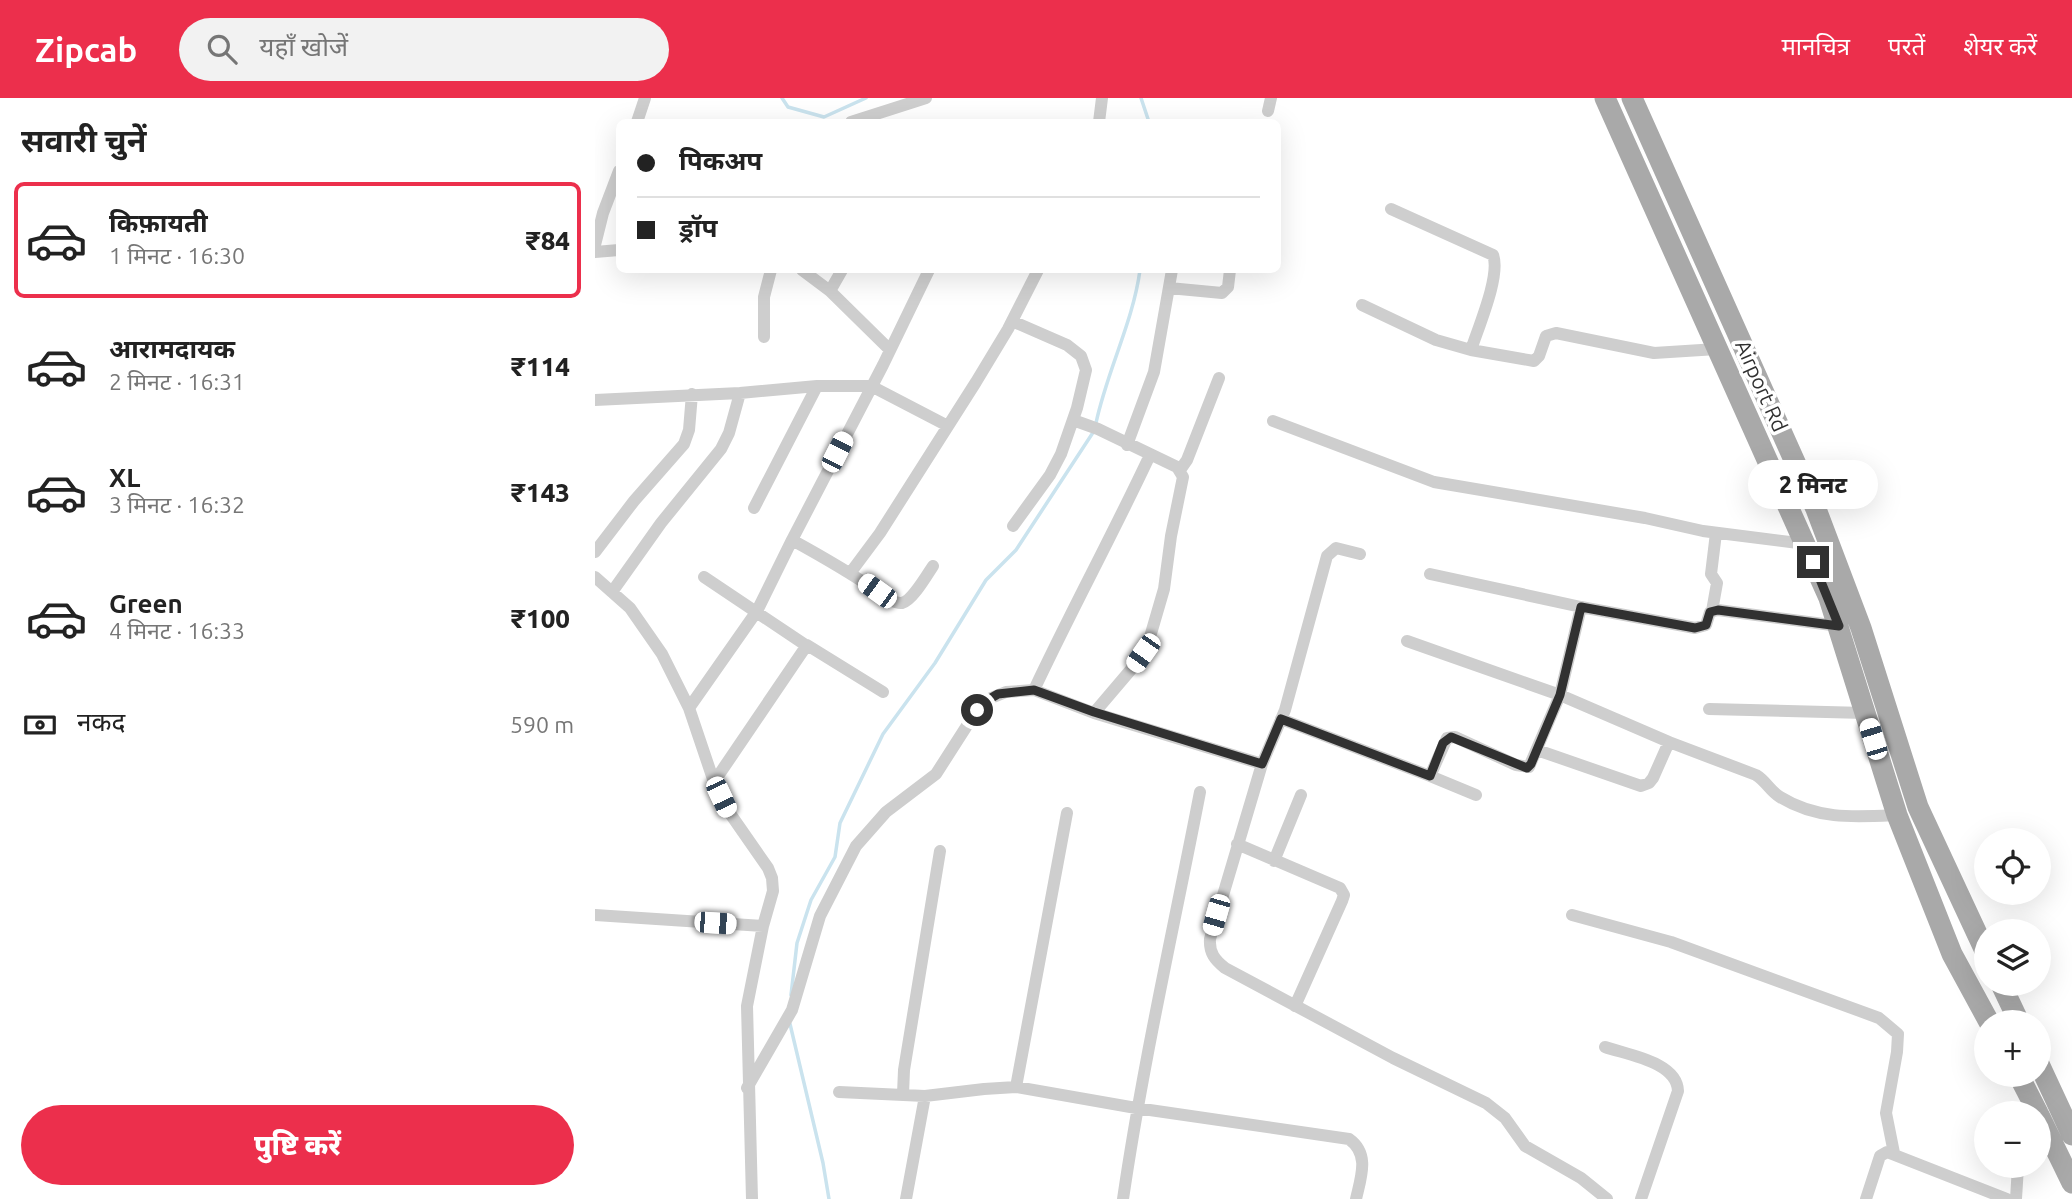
<!DOCTYPE html>
<html lang="hi">
<meta charset="utf-8">
<style>
body{margin:0;font-family:Ubuntu,"Noto Sans Devanagari",sans-serif;background:#f2f2f2;color:#222;height:100vh;display:flex;flex-direction:column;font-size:26px;white-space:nowrap}
*{box-sizing:border-box;margin:0}
p{font-size:23px;color:#767676}
.icon{flex:none;width:38px;height:38px;fill:none;stroke:currentColor;stroke-width:2;stroke-linecap:round;stroke-linejoin:round}
.map{position:relative;flex:1;overflow:hidden}
.drawer{display:flex;flex-direction:column;background:#fff;width:595px}
.drawer>*{flex:none}
.top-card{position:absolute;left:21px;top:21px;width:665px;height:154px;border-radius:10px;box-shadow:0 7px 28px #0002;display:grid;align-content:center;height:154px;padding:0 21px;background:#fff}
.fabs{position:absolute;left:1379px;top:730px;display:grid;gap:14px}
.fabs a{display:grid;place-items:center;width:77px;height:77px;border-radius:50%;background:#fff;box-shadow:0 7px 28px #0002;font-size:35px}
.end{position:absolute;width:32px;height:32px;margin:-16px;border:9px solid #313131;background:#fff;box-shadow:0 0 0 4px #fff}
.from{border-radius:50%}
.bubble{position:absolute;height:49px;border-radius:24px;background:#fff;box-shadow:0 7px 28px #0002;font-size:23px;font-weight:800;line-height:49px;text-align:center}
.car{position:absolute;width:21px;height:42px;margin:-21px -10px;border-radius:9px;box-shadow:0 0 5px 2px #0007;background:linear-gradient(#fff 24%,#345 0 40%,#fff 0 76%,#345 0 86%,#fff 0)}
.top-card b{display:flex;align-items:center;gap:24px;height:66px;font-size:26px}
.top-card b+b{border-top:2px solid #e0e0e0}
.top-card i{width:18px;height:18px;background:#222}
ul{padding:0;list-style:none}
li{display:flex;align-items:center;gap:21px;height:116px;margin:0 14px 10px;padding:0 7px;border:4px solid transparent;border-radius:10px}
li div{flex:1}
li b{display:block;font-size:26px}
li em{font-style:normal;font-weight:800}
li.selected{border-color:#ec2f4c}
li>.icon{width:63px;height:63px;stroke-width:1.5}
h2{padding:0 21px;font-size:32px;line-height:84px}
.pay{display:flex;align-items:center;gap:18px;height:77px;padding:0 21px;font-size:26px}
.pay p{margin-inline-start:auto}
.action{display:flex;gap:14px;margin-top:auto;padding:14px 21px}
.action a{flex:1;height:80px;border-radius:42px;background:#ec2f4c;color:#fff;font-size:28px;font-weight:800;line-height:80px;text-align:center}
header{display:flex;align-items:center;gap:42px;box-sizing:border-box;height:98px;padding:0 35px;background:#ec2f4c;color:#fff}
header strong{font-size:33px}
nav{display:flex;gap:38px;margin-inline-start:auto;font-size:24px}
.search{width:490px;height:63px;background:#f2f2f2;display:flex;align-items:center;gap:18px;box-sizing:border-box;padding:0 24px;border-radius:38px;color:#767676;font-size:26px}
main{display:flex;flex:1;min-height:0}
.map>svg:first-child{display:block}
</style>
<header>
<strong>Zipcab</strong>
<div class="search"><svg class="icon" aria-label="search" viewBox="0 0 24 24"><circle cx="10" cy="10" r="6"/><path d="M15 15l6 6"/></svg>यहाँ खोजें</div>
<nav><a>मानचित्र</a><a>परतें</a><a>शेयर करें</a></nav>
</header>
<main>
<section class="drawer">
<h2>सवारी चुनें</h2>
<ul>
<li class="selected"><svg class="icon" aria-label="car" viewBox="0 0 24 24"><path d="M5 17H2v-5l4-1 3-4h7l3 4 3 1v5h-3M9 17h6M6 11h13"/><circle cx="7" cy="17" r="2"/><circle cx="17" cy="17" r="2"/></svg><div><b>किफ़ायती</b><p>1 मिनट · 16:30</p></div><em>₹84</em></li>
<li><svg class="icon" aria-label="car" viewBox="0 0 24 24"><path d="M5 17H2v-5l4-1 3-4h7l3 4 3 1v5h-3M9 17h6M6 11h13"/><circle cx="7" cy="17" r="2"/><circle cx="17" cy="17" r="2"/></svg><div><b>आरामदायक</b><p>2 मिनट · 16:31</p></div><em>₹114</em></li>
<li><svg class="icon" aria-label="car" viewBox="0 0 24 24"><path d="M5 17H2v-5l4-1 3-4h7l3 4 3 1v5h-3M9 17h6M6 11h13"/><circle cx="7" cy="17" r="2"/><circle cx="17" cy="17" r="2"/></svg><div><b>XL</b><p>3 मिनट · 16:32</p></div><em>₹143</em></li>
<li><svg class="icon" aria-label="car" viewBox="0 0 24 24"><path d="M5 17H2v-5l4-1 3-4h7l3 4 3 1v5h-3M9 17h6M6 11h13"/><circle cx="7" cy="17" r="2"/><circle cx="17" cy="17" r="2"/></svg><div><b>Green</b><p>4 मिनट · 16:33</p></div><em>₹100</em></li>
</ul>
<div class="pay"><svg class="icon" aria-label="cash" viewBox="0 0 24 24"><path d="M3 7h18v10H3z"/><circle cx="12" cy="12" r="2"/></svg>नकद<p>590 m</p></div>
<div class="action"><a>पुष्टि करें</a></div>
</section>
<div class="map">
<svg width="1477" height="1101" viewBox="0 0 1477 1101">
<rect width="100%" height="100%" fill="#fff"/>
<g fill="none" stroke-linecap="round" stroke-linejoin="round">
<!-- stream -->
<path stroke="#cae3ee" stroke-width="3.5" d="M187,0l6,9 36,10 42,-19
M546,0l8,24
M501,325c11,-52 37,-101 44,-153
M196,897l6,-52 14,-43 24,-43 5,-34 43,-89 52,-71 51,-83 30,-30 78,-119
M195,926l33,139 6,36"/>
<!-- street -->
<path stroke="#cecece" stroke-width="12" d="M673,13l3,-13
M42,24l8,-24
M256,24l75,-24
M504,24l3,-24
M0,147l8,-32 16,-42
M0,154l24,-2
M207,172l28,21 59,58
M574,190l53,5 6,-6 2,-17
M235,193l12,-21
M767,207l74,35 35,10c7,-22 30,-75 22,-95l-102,-46
M417,223l55,24 14,11 5,14 -9,38 -16,46 -11,21 -37,51
M169,239v-40l7,-27
M876,252l63,11 5,-5 7,-20 10,-3 98,20 63,-4
M0,302l145,-7 77,-7h54l75,39
M478,322l25,9 79,38 6,10 -12,59 -7,53 -14,48 -16,29 -40,47
M678,323l161,61 211,36 58,13 103,13
M532,347l27,-73 18,-102
M585,372l7,-10 32,-82
M159,410l63,-122
M197,442l91,-175 46,-95
M0,454l39,-51 50,-57 5,-14 3,-36
M256,474l29,-39 96,-151 32,-53 30,-59
M835,476l151,33 114,21 11,-3 4,-13 8,-2 121,16
M0,479l35,31 32,46 27,54 25,74 15,30 39,56 4,10 1,13 -10,35 -16,80 5,193
M109,479l103,69
M17,494l49,-69 60,-74 8,-16 11,-40
M1117,513l5,-28 -6,-9 5,-41
M812,543l153,54 109,47 87,33c10,6 14,16 24,22 37,23 75,20 117,18
M439,592c37,-79 79,-156 116,-235
M94,610l68,-97 35,-71c31,17 57,32 85,51 7,5 17,13 25,12 10,-2 25,-28 31,-37
M1114,611l156,4
M686,621l149,57
M942,652l104,36 8,-3 4,-5 16,-36
M667,666l23,-54 42,-154 9,-8 24,6
M119,684l93,-137 76,47
M881,697l-46,-19 17,-38 8,-1 61,28 13,2 31,-72 21,-88
M642,746l103,44 4,7 -2,6 -47,105
M679,763l27,-66
M0,817l168,11
M977,817l99,27 208,76 19,16 -1,18 -11,61 8,40
M1010,949c23,8 72,15 73,44l-37,108
M421,989l51,-274
M152,990l45,-78 28,-94 36,-70 30,-34 50,-38 41,-64 9,-10 20,-8 28,-2 60,23 168,51 -52,175c-1,14 5,21 15,29l168,90 93,45 19,15 20,28 56,32 26,21
M244,994l86,4 59,-7 32,-2 120,21 213,31c21,15 12,38 7,60
M308,996l1,-24 36,-219
M311,1101l19,-103
M528,1101c20,-137 51,-272 77,-407
M1271,1101l14,-43 7,-4 120,47
M1421,1101l2,-33"/>
<!-- primary -->
<path stroke="#a9a9a9" stroke-width="21" d="M1010,0l224,500 68,217 55,139 37,68
M1037,0l184,411 45,119 57,179 68,146
M1406,886l18,38
M1444,966l33,71
M1423,976l20,39
M1444,1017l33,68"/>
</g>
<g fill="none" stroke-linecap="round" stroke-linejoin="round">
<!-- route -->
<path stroke="#313131" stroke-width="9" d="M382,612l9,-9 12,-7 36,-4 60,22 168,52 19,-45 149,57 13,-33 8,-6 76,31 4,-4 29,-69 21,-88 114,21 11,-3 4,-13 8,-2 121,16 -26,-64"/>
</g>
<g text-anchor="middle" stroke-width="7" stroke-linejoin="round" paint-order="stroke">
<!-- street labels -->
<g font-size="21" fill="#313131" stroke="#fff">
<text transform="translate(1166 288) rotate(66)" y="7">Airport Rd</text>
</g>
</g>
</svg>
<div class="fabs">
<a><svg class="icon" aria-label="locate" viewBox="0 0 24 24"><circle cx="12" cy="12" r="6"/><path d="M12 2v4M12 18v4M2 12h4M18 12h4"/></svg></a>
<a><svg class="icon" aria-label="layers" viewBox="0 0 24 24"><path d="M12 4l9 5-9 5-9-5zM3 14l9 5 9-5"/></svg></a>
<a>+</a>
<a>−</a>
</div>
<i class="end from" style="left:382px;top:612px"></i>
<i class="end" style="left:1218px;top:464px"></i>
<div class="bubble" style="left:1153px;top:362px;width:130px">2 मिनट</div>
<i class="car" style="left:242px;top:354px;rotate:27deg"></i>
<i class="car" style="left:282px;top:493px;rotate:306deg"></i>
<i class="car" style="left:548px;top:555px;rotate:215deg"></i>
<i class="car" style="left:1278px;top:641px;rotate:343deg"></i>
<i class="car" style="left:126px;top:699px;rotate:155deg"></i>
<i class="car" style="left:621px;top:817px;rotate:196deg"></i>
<i class="car" style="left:120px;top:825px;rotate:94deg"></i>
<div class="top-card">
<b><i class="from"></i>पिकअप</b>
<b><i></i>ड्रॉप</b>
</div>
</div>
</main>
